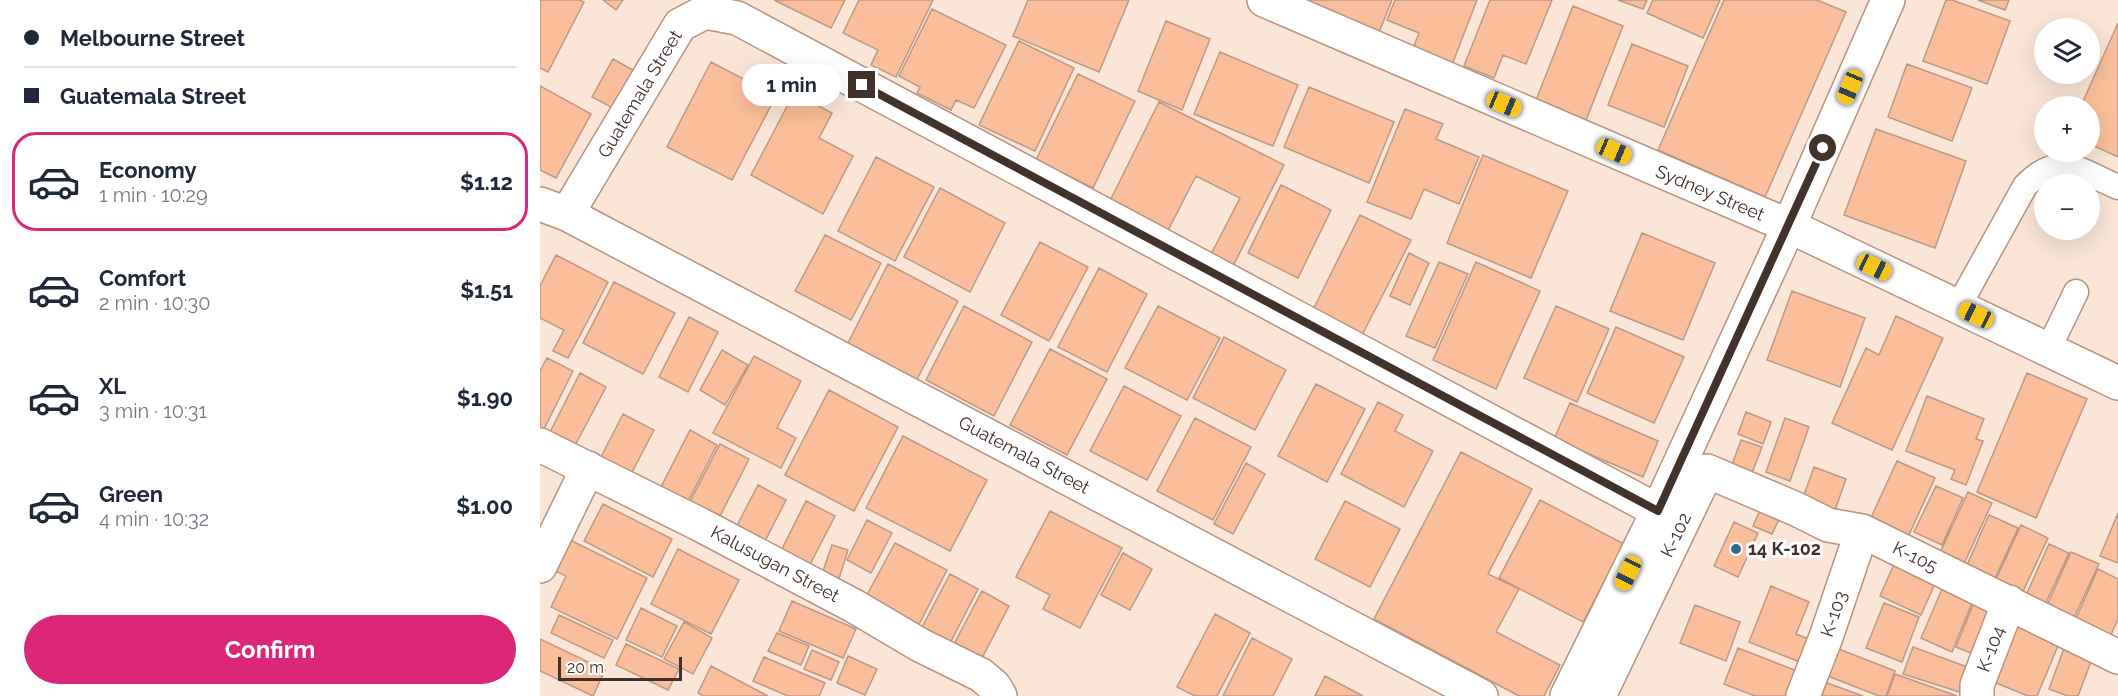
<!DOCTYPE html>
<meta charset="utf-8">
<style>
body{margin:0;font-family:Raleway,sans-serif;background:#f2f2f3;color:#1f2937;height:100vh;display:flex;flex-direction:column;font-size:22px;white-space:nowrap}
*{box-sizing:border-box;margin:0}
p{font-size:20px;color:#747a83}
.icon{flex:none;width:33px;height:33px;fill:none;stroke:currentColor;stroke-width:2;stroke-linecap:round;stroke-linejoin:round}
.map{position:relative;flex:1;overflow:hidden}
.drawer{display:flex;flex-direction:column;background:#fff;width:540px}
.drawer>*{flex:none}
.banner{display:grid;align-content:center;height:132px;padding:0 24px;background:#fff}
.buttons{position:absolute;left:1494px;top:18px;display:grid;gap:12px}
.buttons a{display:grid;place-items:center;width:66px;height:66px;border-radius:50%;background:#fff;box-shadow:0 6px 24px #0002;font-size:30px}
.scale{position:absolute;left:18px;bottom:15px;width:124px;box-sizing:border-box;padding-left:6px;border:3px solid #41332b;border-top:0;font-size:16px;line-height:21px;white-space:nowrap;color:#41332b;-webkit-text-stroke:4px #fff;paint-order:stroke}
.end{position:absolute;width:27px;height:27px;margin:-14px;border:8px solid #41332b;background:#fff;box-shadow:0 0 0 3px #fff}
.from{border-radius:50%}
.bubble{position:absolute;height:42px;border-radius:21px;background:#fff;box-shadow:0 6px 24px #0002;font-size:20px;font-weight:700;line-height:42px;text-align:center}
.car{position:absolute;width:18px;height:36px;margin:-18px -9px;border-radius:8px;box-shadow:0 0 4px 2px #0007;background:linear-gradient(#f5c518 24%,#345 0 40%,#f5c518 0 76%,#345 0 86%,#f5c518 0)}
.banner b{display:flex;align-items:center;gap:21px;height:57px;font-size:22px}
.banner b+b{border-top:2px solid #e0e1e3}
.banner i{width:15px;height:15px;background:#1f2937}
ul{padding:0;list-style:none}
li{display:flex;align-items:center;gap:18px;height:99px;margin:0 12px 9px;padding:0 12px;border:3px solid transparent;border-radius:24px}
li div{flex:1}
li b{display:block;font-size:22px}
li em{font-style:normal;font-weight:700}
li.on{border-color:#db2777}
li>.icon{width:54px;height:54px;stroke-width:1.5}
.action{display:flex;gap:12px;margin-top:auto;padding:12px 24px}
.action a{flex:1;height:69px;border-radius:36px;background:#db2777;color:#fff;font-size:24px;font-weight:700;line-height:69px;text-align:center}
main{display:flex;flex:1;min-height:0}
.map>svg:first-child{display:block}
</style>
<main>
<section class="drawer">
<div class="banner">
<b><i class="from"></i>Melbourne Street</b>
<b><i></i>Guatemala Street</b>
</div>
<ul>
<li class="on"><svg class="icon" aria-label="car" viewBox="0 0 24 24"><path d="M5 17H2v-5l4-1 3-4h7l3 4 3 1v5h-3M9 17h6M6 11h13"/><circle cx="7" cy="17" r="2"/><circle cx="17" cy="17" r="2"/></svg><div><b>Economy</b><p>1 min · 10:29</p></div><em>$1.12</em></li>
<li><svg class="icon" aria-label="car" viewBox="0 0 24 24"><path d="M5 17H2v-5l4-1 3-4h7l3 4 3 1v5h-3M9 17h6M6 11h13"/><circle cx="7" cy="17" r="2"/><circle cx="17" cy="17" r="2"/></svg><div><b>Comfort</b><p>2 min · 10:30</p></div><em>$1.51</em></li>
<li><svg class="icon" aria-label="car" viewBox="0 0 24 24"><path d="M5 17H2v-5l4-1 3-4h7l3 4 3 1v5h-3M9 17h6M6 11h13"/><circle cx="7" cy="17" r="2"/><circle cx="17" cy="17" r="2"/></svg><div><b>XL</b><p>3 min · 10:31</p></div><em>$1.90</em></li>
<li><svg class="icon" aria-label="car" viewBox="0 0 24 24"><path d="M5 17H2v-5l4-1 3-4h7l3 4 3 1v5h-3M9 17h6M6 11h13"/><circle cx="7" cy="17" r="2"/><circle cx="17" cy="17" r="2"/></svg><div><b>Green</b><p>4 min · 10:32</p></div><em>$1.00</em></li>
</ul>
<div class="action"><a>Confirm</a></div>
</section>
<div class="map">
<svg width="1578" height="696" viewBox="0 0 1578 696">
<rect width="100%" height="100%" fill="#fae5d7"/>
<!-- building -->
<path fill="#fabf9a" stroke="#bb9a85" stroke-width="1.5" d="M0,0h40l4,2 -36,70 -8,-4z
M63,0h20l-7,10z
M234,0h71l-14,28z
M319,0h74l-37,77 -25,-12 7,-15 -35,-17z
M488,0h101l-30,72 -86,-36z
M759,0h93l-16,40z
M855,0h82l-29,75 -39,-16 10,-26 -32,-13z
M950,0h62l-26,64 -23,-9 -9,23 -30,-12z
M1078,0h29l-4,9z
M1113,0h67l-17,38 -56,-25z
M1184,0h93l29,12 -81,185 -107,-47z
M1406,0h6l58,21 -23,63 -64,-23z
M1438,0h31l-4,10z
M1033,6l50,20 -42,107 -50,-20z
M392,9l74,36 -32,63 -18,-8 -5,10 -34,-17 3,-6 -21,-11z
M626,21l44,18 -28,71 -44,-19z
M1578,23v134l-28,-13v-38h-9z
M479,41l55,27 -39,83 -56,-26z
M1092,44l56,22 -24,61 -56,-22z
M680,52l78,33 -25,61 -79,-32z
M73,59l29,16 -20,38 -30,-16z
M171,62l65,34 -44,84 -65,-33z
M1367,64l65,24 -20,53 -64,-24z
M538,74l57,27 -42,87 -57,-28z
M0,86l51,28 -35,64 -16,-8z
M769,87l85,35 -25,61 -85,-36z
M254,93l38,20 -13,25 34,18 -30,58 -72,-39z
M619,102l125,63 -55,109 -22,-12 33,-64 -44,-22 -33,64 -58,-29z
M865,109l38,15 -7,15 43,18 -20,47 -35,-15 -13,30 -44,-17z
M1336,129l90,32 -31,87 -91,-33z
M943,155l85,36 -37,87 -84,-35z
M336,157l58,30 -39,74 -57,-30z
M741,185l50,25 -33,68 -50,-25z
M400,188l65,35 -35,69 -66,-35z
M820,215l51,25 -49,95 -49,-25z
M1102,233l73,30 -32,77 -73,-29z
M285,235l56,28 -30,57 -56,-29z
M500,242l48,25 -39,74 -48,-26z
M869,253l20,10 -19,42 -20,-9z
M16,255l52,27 -40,76 -15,-7 11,-21 -24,-12v-32z
M899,262l29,12 -33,74 -29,-12z
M936,262l64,29 -44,98 -63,-29z
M348,264l70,37 -42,80 -69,-36z
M559,268l48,26 -40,78 -49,-25z
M74,282l61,31 -32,61 -60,-31z
M1252,291l73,27 -25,69 -73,-27z
M424,306l68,36 -38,74 -68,-36z
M618,306l62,32 -33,62 -62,-32z
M1016,306l53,23 -32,73 -53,-24z
M1356,316l47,22 -51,112 -60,-27 34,-75 13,7z
M149,317l29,15 -30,60 -29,-15z
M1076,327l68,30 -30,66 -67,-30z
M684,337l62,33 -31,60 -62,-32z
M510,349l57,30 -40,76 -57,-30z
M182,350l26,15 -23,40 -25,-15z
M214,356l47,25 -24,47 19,10 -15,30 -68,-35z
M7,358l26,13 -31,62 -2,-1v-61z
M40,373l26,14 -34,64 -25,-13z
M1487,373l60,26 -51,119 -59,-26z
M776,384l49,25 -38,73 -49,-26z
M584,386l57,30 -34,64 -57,-29z
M289,390l69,37 -44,84 -69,-36z
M1387,396l57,23 -8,20 7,2 -17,44 -15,-6 4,-9 -49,-19z
M838,402l25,13 -8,16 38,20 -29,56 -63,-33z
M1030,403l88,38 -15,36 -89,-38z
M1206,412l25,10 -8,22 -25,-10z
M83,414l31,16 -25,48 -31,-15z
M655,418l56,29 -38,73 -56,-29z
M1245,418l24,9 -19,54 -24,-9z
M150,430l27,15 -33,64 -27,-14z
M363,436l84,44 -37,71 -84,-43z
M1201,440l21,7 -12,31 -20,-8z
M180,444l29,15 -34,67 -30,-15z
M921,452l71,37 -44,85 31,15 -23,43 64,33 -16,31h-25l-145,-77z
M1357,461l38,17 -28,61 -38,-17z
M706,463l19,11 -32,60 -19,-10z
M1274,467l32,12 -11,31 -32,-12z
M218,485l28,15 -26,51 -29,-14z
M1396,486l27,12 -21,47 -28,-13z
M1428,492l24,11 -30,65 -24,-11z
M1000,500l84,44 -41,78 -84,-44z
M266,501l29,15 -32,62 -28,-15z
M805,501l55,28 -30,58 -55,-28z
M1223,503l20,8 -11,23 -19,-8z
M63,504l69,35 -19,38 -69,-36z
M510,511l72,37 -42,80 -37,-19 7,-14 -34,-18z
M1578,513v50l-18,-7z
M1449,515l29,13 -26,57 -28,-13z
M327,520l25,13 -21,40 -24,-13z
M1194,522l24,11 -20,44 -24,-11z
M1481,525l27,13 -30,64 -27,-12z
M28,539l79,39 -30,61 -66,-32 15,-31 -13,-6z
M355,543l52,27 -34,66 -53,-28z
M1509,544l20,9 -27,58 -19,-9z
M292,545l16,5 -12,38 -17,-5z
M138,549l61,31 -28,54 -60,-30z
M1531,552l28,12 -29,62 -27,-12z
M583,553l29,16 -22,41 -29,-15z
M1359,553l41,19 -19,43 -41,-19z
M1558,569l20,10v40l-9,20 -35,-16z
M410,574l28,15 -32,62 -29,-14z
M1406,580l30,13 -24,59 -31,-14z
M1231,586l38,16 -13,32 23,9 -9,23 -61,-24z
M442,591l27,15 -28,54 -28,-14z
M252,601l64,28 -13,29 -64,-27z
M1434,602l27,11 -18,45 -27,-11z
M1344,603l35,14 -17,45 -36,-14z
M1155,605l45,17 -14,39 -46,-18z
M101,608l36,18 -15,31 -36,-17z
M675,614l35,19 -33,63h-22l-18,-9z
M1476,614l47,20 -26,62h-9l-39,-16z
M19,615l54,25 -9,18 -53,-25z
M144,622l28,16 -19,36 -29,-15z
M237,633l32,13 -8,19 -33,-14z
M712,638l40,21 -19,37h-50z
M0,639l65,31 -12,26 -53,-25z
M1526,643l28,11 -16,42h-10l-19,-7z
M86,644l53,25 -11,21 -52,-25z
M1286,644l69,27 -9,25h-7l-64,-25z
M1373,647l65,24 -9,24 -66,-21z
M1198,648l59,23 -10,25h-32l-31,-12z
M272,650l27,12 -8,18 -27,-11z
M308,656l29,13 -12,26 -28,-12z
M224,657l61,26 -6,13h-31l-35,-15z
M171,666l57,30h-65l-5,-3z
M1355,674l62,22h-70z
M785,676l38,20h-48z
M1276,679l47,17h-52z"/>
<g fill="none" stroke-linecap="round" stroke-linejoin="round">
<defs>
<path id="service" d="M1418,307l67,-121c35,-36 55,-15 93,1
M1508,350l28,-58"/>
<path id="pedestrian" d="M1059,696l108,-225 89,38 32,16 34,6 256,126
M1263,696l23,-59 36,-106
M1437,696v-11l32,-83"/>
<path id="minor" d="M724,0l525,226 329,157
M0,204l27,10 914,482
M27,214l113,-189 25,-13 32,6 921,493
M0,445l161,80 153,81 66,39 61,30 13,11 6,10
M0,566l48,-98
M1027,696l91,-185 131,-285 99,-226"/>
</defs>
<!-- service casing -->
<use href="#service" stroke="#b59480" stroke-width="27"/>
<!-- pedestrian casing -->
<use href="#pedestrian" stroke="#b59480" stroke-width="36"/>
<!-- minor casing -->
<use href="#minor" stroke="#b59480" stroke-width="36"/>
<!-- service -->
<use href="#service" stroke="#fff" stroke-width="24"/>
<!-- pedestrian -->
<use href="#pedestrian" stroke="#fff" stroke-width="33"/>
<!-- minor -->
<use href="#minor" stroke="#fff" stroke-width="33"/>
</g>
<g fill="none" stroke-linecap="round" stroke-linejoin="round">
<!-- route -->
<path stroke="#41332b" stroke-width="8" d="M322,85l796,426 165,-363"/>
</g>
<!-- markers -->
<circle fill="#356a86" stroke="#fff" stroke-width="2" cx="1196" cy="549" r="6"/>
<g text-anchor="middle" stroke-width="6" stroke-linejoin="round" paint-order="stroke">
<!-- street labels -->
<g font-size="18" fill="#41332b" stroke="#fff">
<text transform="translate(100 94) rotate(-59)" y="6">Guatemala Street</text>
<text transform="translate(1170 193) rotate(23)" y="6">Sydney Street</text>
<text transform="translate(484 455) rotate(28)" y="6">Guatemala Street</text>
<text transform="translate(1136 535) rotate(-64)" y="6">K-102</text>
<text transform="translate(1375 557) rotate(26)" y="6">K-105</text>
<text transform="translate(235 564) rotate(28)" y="6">Kalusugan Street</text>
<text transform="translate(1294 614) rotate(-71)" y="6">K-103</text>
<text transform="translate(1451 649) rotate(-69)" y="6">K-104</text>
</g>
<!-- poi labels -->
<g font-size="18" font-weight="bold" fill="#41332b" stroke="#fff" text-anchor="start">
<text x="1208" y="555">14 K-102</text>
</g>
</g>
</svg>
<div class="buttons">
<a><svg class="icon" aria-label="layers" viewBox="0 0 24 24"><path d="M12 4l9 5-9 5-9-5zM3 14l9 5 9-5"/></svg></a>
<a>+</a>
<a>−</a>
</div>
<div class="scale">20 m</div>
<i class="end from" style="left:1283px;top:148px"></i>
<i class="end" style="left:322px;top:85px"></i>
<div class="bubble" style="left:202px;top:64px;width:99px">1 min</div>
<i class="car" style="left:1310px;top:87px;rotate:203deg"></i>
<i class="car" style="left:964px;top:104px;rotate:113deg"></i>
<i class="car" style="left:1074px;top:151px;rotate:113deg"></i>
<i class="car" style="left:1334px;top:267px;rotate:115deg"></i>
<i class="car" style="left:1436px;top:315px;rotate:295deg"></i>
<i class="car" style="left:1088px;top:573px;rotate:206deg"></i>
</div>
</main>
